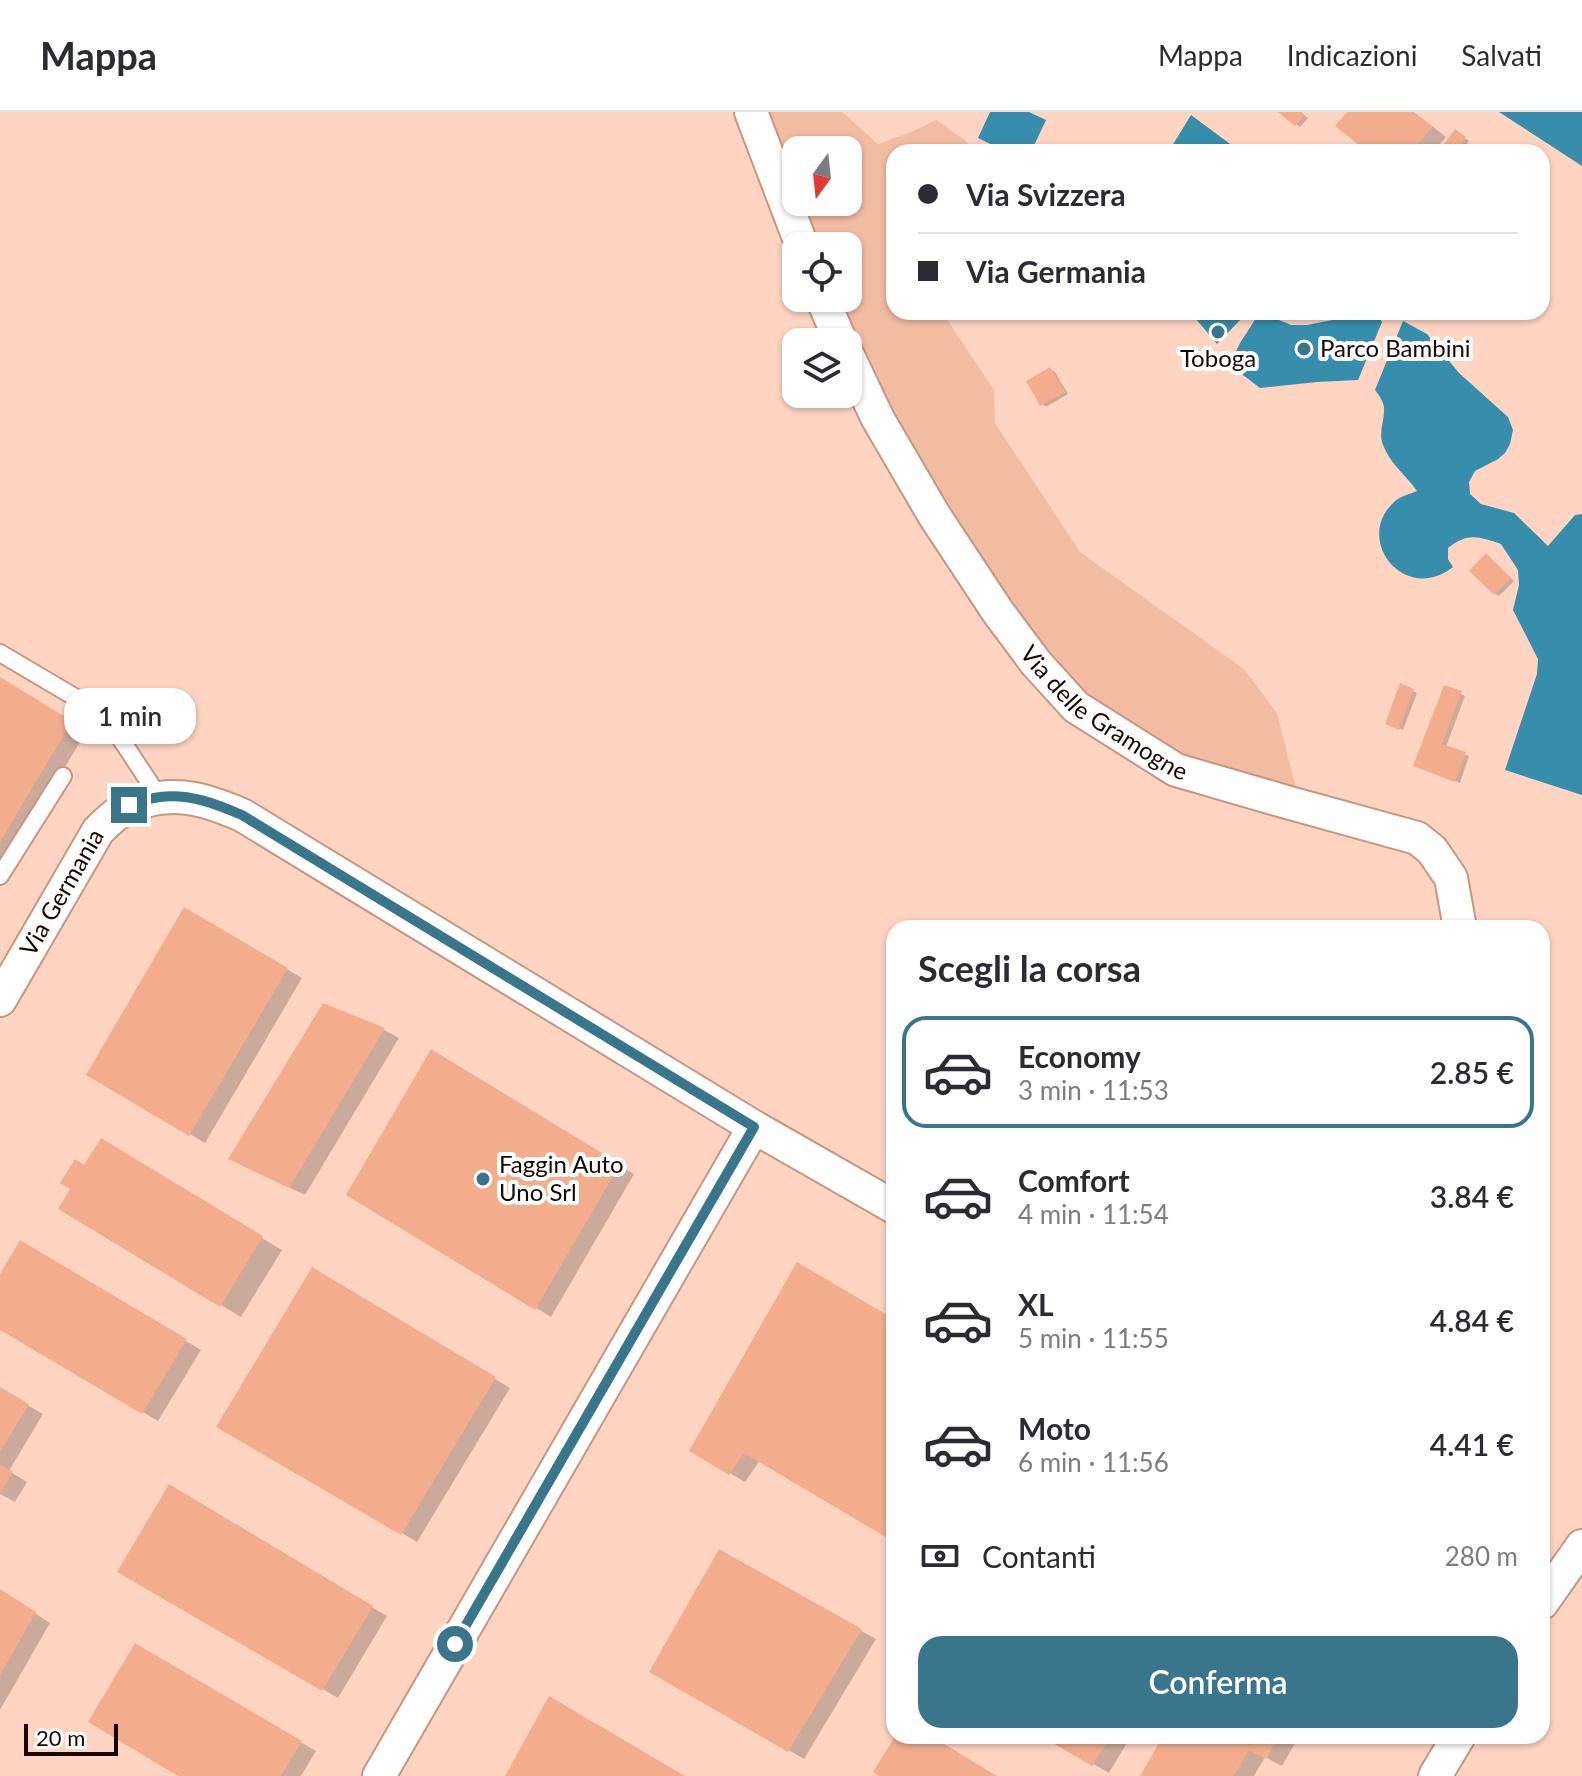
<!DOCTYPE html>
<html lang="it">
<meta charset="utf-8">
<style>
body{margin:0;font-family:Lato,sans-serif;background:#f7f7f7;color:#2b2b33;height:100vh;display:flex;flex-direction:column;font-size:30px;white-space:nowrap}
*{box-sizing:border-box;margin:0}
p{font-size:26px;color:#7c7c81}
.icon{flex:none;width:44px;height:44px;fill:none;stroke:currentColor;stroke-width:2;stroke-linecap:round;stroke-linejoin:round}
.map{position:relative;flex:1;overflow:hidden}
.side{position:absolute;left:886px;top:808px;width:664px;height:824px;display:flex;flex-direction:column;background:#fff;border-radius:24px;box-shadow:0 2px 6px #0004}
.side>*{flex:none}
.top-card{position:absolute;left:886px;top:32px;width:664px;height:176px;border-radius:24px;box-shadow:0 2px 6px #0004;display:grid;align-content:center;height:176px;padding:0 32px;background:#fff}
.needle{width:52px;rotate:195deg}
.tools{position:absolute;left:782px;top:24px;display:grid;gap:16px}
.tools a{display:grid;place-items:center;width:80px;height:80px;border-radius:16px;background:#fff;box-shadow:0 2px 6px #0004;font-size:40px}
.scale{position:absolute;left:24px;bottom:20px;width:94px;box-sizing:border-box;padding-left:8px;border:4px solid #170702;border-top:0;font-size:22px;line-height:28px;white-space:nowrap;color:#170702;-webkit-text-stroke:6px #fff;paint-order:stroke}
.end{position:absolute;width:36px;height:36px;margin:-18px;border:10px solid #39768c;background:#fff;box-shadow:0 0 0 4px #fff}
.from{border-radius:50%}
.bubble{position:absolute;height:56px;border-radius:24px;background:#fff;box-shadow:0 2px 6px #0004;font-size:26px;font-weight:600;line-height:56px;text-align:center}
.top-card b{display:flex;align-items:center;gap:28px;height:76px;font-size:30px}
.top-card b+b{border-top:2px solid #e1e1e2}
.top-card i{width:20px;height:20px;background:#2b2b33}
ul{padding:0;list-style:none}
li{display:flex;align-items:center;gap:24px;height:112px;margin:0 16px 12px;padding:0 16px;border:4px solid transparent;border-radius:24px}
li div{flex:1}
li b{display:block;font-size:30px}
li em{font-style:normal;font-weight:600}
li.on{border-color:#39768c}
li>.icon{width:72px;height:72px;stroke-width:1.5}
h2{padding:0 32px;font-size:36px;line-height:96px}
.pay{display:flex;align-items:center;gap:20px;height:88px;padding:0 32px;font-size:30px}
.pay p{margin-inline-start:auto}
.button{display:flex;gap:16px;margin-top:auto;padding:16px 32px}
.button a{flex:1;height:92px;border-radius:24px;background:#39768c;color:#fff;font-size:32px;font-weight:600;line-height:92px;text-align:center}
header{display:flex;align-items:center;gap:48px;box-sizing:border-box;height:112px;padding:0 40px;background:#fff;border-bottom:2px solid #e1e1e2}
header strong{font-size:38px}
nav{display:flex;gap:44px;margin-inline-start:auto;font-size:28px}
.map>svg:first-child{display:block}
</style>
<header>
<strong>Mappa</strong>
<nav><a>Mappa</a><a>Indicazioni</a><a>Salvati</a></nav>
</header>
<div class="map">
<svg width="1582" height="1664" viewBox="0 0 1582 1664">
<rect width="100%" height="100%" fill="#ffd5c2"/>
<!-- green -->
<path fill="#f2bca3" d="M762,0h80l36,32 33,-12 25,-12 30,21 8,11h-80v160h48l52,78 1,33 85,129 164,117 33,44 19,75 -117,-33 -93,-55 -99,-85 -153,-317h14v-52h-34l-17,-44h51v-52h-52v50z"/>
<!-- water -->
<path fill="#368dac" d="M990,0h39l17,8 -15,32h-24l-29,-14z
M1499,0h83v54z
M1191,3l50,37h-58l-11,-6z
M1190,200h45l6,7 -24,25z
M1260,200l31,13h16l46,-9 24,-1 5,7 -24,58 -41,2 -57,6 -17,-13 -9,-20 6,-12z
M1403,209l24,13 32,39 49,44 5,13 -3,14 -5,9 -7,6 -23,12 -6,11 1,12 11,10 33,9 34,33 27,-31 7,-1v281l-77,-25 32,-96 1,-15 -25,-49 6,-25 -1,-15 -17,-26c-22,-7 -33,-12 -53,4v11l5,8c-48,38 -100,-27 -59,-65 6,-6 16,-8 23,-11 -11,-16 -26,-26 -34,-46 -5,-13 2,-25 1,-38 -1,-6 -5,-12 -9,-17z"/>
<!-- shadow -->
<path fill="#0003" d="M1282,0h18l8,6 -8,9z
M1349,0h65l32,25 -13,15h-62z
M1455,20l14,9 -9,11h-20z
M1050,257l5,3 13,22 -22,13 -4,-3z
M1490,446l24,23 -15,15 -4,-2z
M0,567l86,53 -81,135 -5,-3z
M1445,575l20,9 -19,51 23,9 -9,27 -40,-15z
M1413,579l4,2 -14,37 -12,-4z
M185,798l117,68 -97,165 -116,-69z
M384,918l15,8 -94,157 -60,-28z
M432,940l202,122 -83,143 -202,-122z
M101,1029l181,109 -41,67 -181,-108z
M21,1131l180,107 -43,71 -158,-94v-49z
M313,1157l197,119 -93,154 -198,-116z
M894,1209v219l-134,-80 -15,22 -53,-31z
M0,1277l43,25 -34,57 18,11 -12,20 -15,-8z
M169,1375l218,129 -49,82 -218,-127z
M720,1440l156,87 -72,120 -152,-88z
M0,1479l50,32 -50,87z
M136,1533l180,106 -15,25h-119z
M1045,1624h86l-22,37z
M1166,1624h133l-17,30 -17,-9 -11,19h-112z"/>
<!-- building -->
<path fill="#f3ad8d" d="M1278,0h24l3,3 -10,11z
M1347,0h66l19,15 -21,25h-43l-33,-26z
M1455,17l11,8 -11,15h-17z
M1050,255l15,25 -25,14 -14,-25z
M1486,441l25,25 -17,17 -25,-24z
M0,565l72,44 -72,121z
M1400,571l14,6 -15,41 -14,-6z
M1444,573l18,6 -20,53 24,8 -11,30 -42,-16z
M184,795l104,61 -99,168 -103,-61z
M323,891l62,25 -96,160 -61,-29z
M431,937l189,115 -85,146 -189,-115z
M101,1026l162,98 -43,71 -162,-98 12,-20 -10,-6 15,-24 9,6z
M20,1128l167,99 -45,75 -142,-84v-56z
M797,1150l97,57v223l-150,-89 -15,22 -40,-24z
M312,1155l184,110 -95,158 -185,-108z
M0,1275l29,17 -29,48z
M0,1352l13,8 -13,22z
M169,1372l204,122 -51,85 -205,-119z
M719,1437l143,80 -74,123 -139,-80z
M0,1477l36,23 -36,63z
M135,1531l167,98 -21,35h-103l-90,-54z
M549,1584l136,80h-180z
M895,1624h9l7,5 3,-5h17l66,40h-118l-6,-4z
M1041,1624h70l-19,30z
M1163,1624h116l-13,23 -17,-9 -15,26h-94z"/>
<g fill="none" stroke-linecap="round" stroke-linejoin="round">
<defs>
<path id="lane" d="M0,541l105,62 54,82
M0,764l63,-100"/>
<g id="street">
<path d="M751,0l51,134"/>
<path d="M822,186l19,44"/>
<path id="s1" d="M848,244l30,63 56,96 64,97 38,51 40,44 100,63 114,33 127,35 15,12 19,28 9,50"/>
<path id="s2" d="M0,888l98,-169c9,-9 18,-18 29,-24 5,-3 12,-5 18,-6 35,-10 64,0 97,14l512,312 140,80"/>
<path d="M1542,1491l40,-57"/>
<path d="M379,1664l375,-649"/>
<path d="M1435,1664l24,-40"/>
</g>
</defs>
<!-- lane casing -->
<use href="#lane" stroke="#c69680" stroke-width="20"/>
<!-- street casing -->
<use href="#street" stroke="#c69680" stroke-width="36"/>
<!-- lane -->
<use href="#lane" stroke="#fff" stroke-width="16"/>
<!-- street -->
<use href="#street" stroke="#fff" stroke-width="32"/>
</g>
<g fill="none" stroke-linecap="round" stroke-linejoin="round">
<!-- route -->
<path stroke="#39768c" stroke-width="10" d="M129,693c10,-3 21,-7 31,-8 29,-4 56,7 82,18l512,312 -299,517"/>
</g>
<!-- markers -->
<g fill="#39768c" stroke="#fff" stroke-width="3">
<circle cx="1218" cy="220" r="8"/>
<circle cx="1304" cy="237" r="8"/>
<circle cx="483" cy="1067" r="8"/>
</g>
<g text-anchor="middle" stroke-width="8" stroke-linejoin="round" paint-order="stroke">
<!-- poi labels -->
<g font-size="24" fill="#170702" stroke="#fff" text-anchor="start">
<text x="1320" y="245">Parco Bambini</text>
<text x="1218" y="255" text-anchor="middle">Toboga</text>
<text x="499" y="1061">Faggin Auto<tspan x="499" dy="28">Uno Srl</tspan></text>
</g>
<!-- street labels -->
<g font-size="24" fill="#170702" stroke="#fff">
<text dy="8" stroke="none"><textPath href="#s1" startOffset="446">Via delle Gramogne</textPath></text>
<text dy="8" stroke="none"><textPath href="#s2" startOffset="124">Via Germania</textPath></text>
</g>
</g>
</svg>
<div class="tools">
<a><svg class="needle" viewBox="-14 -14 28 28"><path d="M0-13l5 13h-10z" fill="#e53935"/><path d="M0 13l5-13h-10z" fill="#7c7c81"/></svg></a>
<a><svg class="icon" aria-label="locate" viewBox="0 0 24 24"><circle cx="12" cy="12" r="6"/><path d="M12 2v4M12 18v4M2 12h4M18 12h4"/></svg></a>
<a><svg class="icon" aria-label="layers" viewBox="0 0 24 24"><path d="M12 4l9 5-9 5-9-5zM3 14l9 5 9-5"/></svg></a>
</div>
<div class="scale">20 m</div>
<i class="end from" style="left:455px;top:1532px"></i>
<i class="end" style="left:129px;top:693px"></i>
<div class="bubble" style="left:64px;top:576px;width:132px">1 min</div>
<div class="top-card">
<b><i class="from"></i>Via Svizzera</b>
<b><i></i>Via Germania</b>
</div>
<section class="side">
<h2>Scegli la corsa</h2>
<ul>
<li class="on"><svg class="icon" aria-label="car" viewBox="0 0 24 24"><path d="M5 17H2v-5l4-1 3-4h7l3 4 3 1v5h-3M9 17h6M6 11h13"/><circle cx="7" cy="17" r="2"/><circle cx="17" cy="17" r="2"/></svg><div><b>Economy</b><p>3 min · 11:53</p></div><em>2.85 €</em></li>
<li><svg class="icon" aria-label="car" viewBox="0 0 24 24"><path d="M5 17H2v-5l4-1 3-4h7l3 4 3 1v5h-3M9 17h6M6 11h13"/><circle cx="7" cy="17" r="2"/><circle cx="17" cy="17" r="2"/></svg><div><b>Comfort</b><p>4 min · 11:54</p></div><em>3.84 €</em></li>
<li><svg class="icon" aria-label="car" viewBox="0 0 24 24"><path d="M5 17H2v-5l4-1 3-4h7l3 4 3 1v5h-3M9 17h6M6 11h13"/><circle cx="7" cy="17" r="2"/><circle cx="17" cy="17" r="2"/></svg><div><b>XL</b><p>5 min · 11:55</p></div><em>4.84 €</em></li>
<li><svg class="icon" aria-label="car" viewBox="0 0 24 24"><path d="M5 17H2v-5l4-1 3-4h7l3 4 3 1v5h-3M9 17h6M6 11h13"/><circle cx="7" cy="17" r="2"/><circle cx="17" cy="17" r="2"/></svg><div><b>Moto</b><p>6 min · 11:56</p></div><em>4.41 €</em></li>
</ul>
<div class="pay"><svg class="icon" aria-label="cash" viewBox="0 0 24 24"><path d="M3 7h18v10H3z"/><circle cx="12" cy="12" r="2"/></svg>Contanti<p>280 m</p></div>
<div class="button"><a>Conferma</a></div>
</section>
</div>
